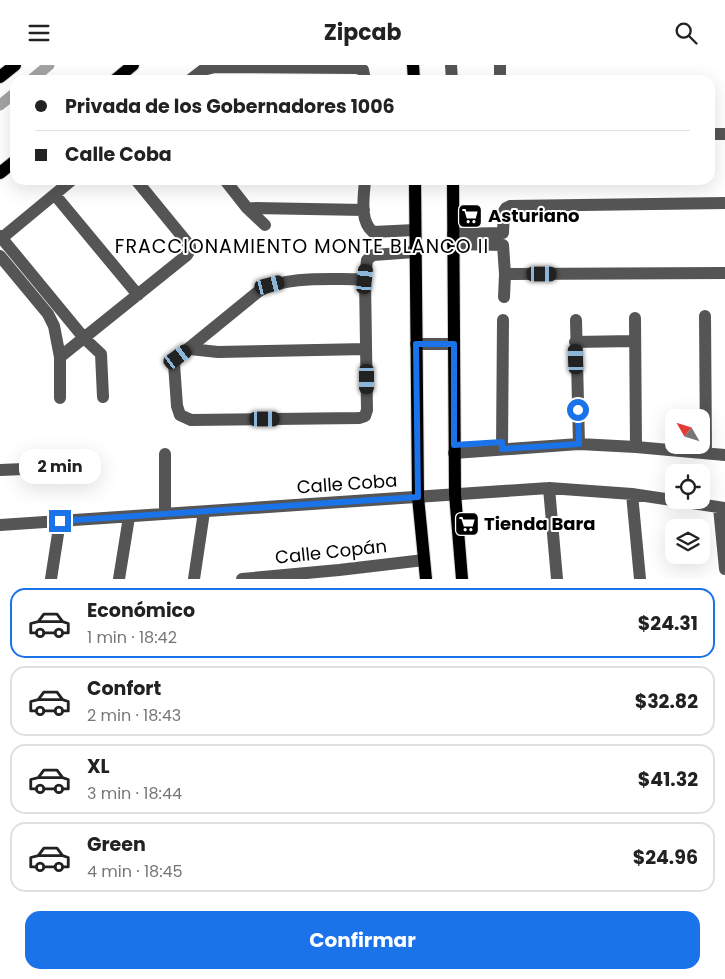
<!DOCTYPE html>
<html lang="es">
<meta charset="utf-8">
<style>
body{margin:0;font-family:Poppins,sans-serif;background:#f2f2f2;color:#222;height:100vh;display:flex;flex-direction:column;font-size:19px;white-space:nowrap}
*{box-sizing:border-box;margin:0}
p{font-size:16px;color:#767676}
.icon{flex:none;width:28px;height:28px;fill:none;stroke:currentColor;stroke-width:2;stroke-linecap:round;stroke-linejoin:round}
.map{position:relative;height:514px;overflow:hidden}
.sheet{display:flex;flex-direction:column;background:#fff;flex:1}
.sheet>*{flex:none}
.guide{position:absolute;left:10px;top:10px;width:705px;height:110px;border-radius:15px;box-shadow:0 5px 20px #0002;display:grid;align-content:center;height:110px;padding:0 25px;background:#fff}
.needle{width:32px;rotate:309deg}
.fabs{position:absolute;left:665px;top:344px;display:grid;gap:10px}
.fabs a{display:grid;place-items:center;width:45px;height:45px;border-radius:10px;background:#fff;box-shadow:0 5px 20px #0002;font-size:25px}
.end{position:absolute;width:22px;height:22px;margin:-11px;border:6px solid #1a73e8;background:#fff;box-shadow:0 0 0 2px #fff}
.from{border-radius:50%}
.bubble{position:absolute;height:35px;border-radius:15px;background:#fff;box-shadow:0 5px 20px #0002;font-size:16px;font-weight:700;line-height:35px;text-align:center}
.car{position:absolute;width:15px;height:30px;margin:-15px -8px;border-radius:6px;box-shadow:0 0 4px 1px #0007;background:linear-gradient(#222 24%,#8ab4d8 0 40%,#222 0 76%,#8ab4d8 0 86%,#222 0)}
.guide b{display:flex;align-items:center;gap:18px;height:48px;font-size:19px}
.guide b+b{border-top:1px solid #e0e0e0}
.guide i{width:12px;height:12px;background:#222}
ul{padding:9px 0 0;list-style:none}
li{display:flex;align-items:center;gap:15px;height:70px;margin:0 10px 8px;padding:0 15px;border:2px solid #e0e0e0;border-radius:15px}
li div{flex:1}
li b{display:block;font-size:19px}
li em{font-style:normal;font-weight:700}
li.current{border-color:#1a73e8}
li>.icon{width:45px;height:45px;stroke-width:1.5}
.action{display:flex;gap:10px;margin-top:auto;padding:10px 25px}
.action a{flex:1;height:58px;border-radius:15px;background:#1a73e8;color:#fff;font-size:20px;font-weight:700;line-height:58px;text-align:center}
header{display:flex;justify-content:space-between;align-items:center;height:65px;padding:0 25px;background:#fff;font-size:22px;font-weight:700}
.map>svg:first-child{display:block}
</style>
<header><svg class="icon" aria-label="menu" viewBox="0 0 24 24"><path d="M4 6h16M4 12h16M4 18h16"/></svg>Zipcab<svg class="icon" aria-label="search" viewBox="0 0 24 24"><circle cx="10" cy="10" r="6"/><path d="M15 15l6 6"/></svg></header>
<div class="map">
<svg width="725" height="514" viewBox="0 0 725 514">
<rect width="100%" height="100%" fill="#fff"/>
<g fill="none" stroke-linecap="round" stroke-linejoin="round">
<!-- canal -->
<path stroke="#a3a3a3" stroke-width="11" d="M31,15l18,-15
M0,40l15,-12"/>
<defs>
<path id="major" d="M413,0l1,15
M0,12l15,-12
M115,15l18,-15
M0,108l15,-12
M415,115l3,317 8,82
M453,115l2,314 7,85"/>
</defs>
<!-- major casing -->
<use href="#major" stroke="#dbdbdb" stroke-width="14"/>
<!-- minor -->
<path stroke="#555" stroke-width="12" d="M451,0l1,15
M500,0v15
M190,15l13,-10 12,-3 142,1 6,2 2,10
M710,69h15
M225,115l22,28 18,17
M365,115c-1,16 -6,41 8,52l42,-2
M55,130l83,100
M247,143l117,2
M453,169l50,-1 1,-22 2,-3 4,-2 215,-3
M0,171l84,102 17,16 2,43
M2,173l70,-58
M453,179l50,1 2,29 -1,23
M0,191l48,58 6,12 6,31v41
M505,209l220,-1
M365,214c-33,1 -77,-4 -106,12l-81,66 -4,7 3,42 3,9 11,5 168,-2 6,-2 2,-6 -2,-131 2,-19 6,-5 42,-3
M705,251l1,137
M635,253l1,129
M576,255l3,124
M575,277l59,-1
M416,279h38
M190,284l28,3 148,-3
M60,292l127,-102 3,-5v-4l-54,-66
M502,384l1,-129
M454,388l125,-9 57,3 89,8
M0,405l48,-2 6,-2
M549,423l8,91
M632,429l8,85
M719,443l6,61
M165,449v-60
M0,460l549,-37 83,6 93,14
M51,514l9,-58
M119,514l10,-62
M194,514l10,-67
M242,514l97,-9 85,-10"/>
<!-- major -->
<use href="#major" stroke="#000" stroke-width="12"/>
</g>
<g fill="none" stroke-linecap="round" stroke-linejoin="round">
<!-- route -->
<path stroke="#1a73e8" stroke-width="6" d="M60,456l358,-24 -2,-153h38v101l48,-3v7l77,-5 -1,-34"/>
</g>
<!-- icons -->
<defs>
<symbol id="supermarket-square" viewBox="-11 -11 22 22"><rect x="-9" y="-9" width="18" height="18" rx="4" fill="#000" stroke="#fff"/><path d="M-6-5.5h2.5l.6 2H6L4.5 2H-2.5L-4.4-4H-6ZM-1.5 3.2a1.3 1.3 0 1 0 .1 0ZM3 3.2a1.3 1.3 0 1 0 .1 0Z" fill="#fff"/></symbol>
</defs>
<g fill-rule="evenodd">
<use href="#supermarket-square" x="456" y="137" width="28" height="28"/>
<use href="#supermarket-square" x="453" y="445" width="28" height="28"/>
</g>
<g text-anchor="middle" stroke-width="4" stroke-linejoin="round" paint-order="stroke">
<!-- poi labels -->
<g font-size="18" font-weight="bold" fill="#000" stroke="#fff" text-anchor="start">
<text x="488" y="157">Asturiano</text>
<text x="484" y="465">Tienda Bara</text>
</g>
<!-- street labels -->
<g font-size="18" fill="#000" stroke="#fff">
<text transform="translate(347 419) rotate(-4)" y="6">Calle Coba</text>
<text transform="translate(331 487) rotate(-6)" y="6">Calle Copán</text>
</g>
<!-- neighbourhood labels -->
<g font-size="19" letter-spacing="1" fill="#000" stroke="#fff">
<text x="302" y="188">FRACCIONAMIENTO MONTE BLANCO II</text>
</g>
</g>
</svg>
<div class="fabs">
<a><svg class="needle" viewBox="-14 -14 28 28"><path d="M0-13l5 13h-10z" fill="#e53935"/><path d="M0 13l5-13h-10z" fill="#767676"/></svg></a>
<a><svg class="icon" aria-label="locate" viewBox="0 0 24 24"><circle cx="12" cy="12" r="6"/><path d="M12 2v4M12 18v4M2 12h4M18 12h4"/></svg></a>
<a><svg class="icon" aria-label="layers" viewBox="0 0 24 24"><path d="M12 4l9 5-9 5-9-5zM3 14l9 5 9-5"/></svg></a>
</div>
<i class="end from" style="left:578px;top:345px"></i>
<i class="end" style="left:60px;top:456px"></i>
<div class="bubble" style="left:19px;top:384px;width:82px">2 min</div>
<i class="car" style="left:542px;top:209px;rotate:90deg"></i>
<i class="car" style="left:365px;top:214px;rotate:6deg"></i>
<i class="car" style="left:270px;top:220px;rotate:76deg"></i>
<i class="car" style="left:178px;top:292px;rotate:54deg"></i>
<i class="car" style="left:576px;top:294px;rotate:358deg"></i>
<i class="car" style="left:367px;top:314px;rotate:180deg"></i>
<i class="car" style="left:265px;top:354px;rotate:90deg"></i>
<div class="guide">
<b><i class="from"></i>Privada de los Gobernadores 1006</b>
<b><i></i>Calle Coba</b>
</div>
</div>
<section class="sheet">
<ul>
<li class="current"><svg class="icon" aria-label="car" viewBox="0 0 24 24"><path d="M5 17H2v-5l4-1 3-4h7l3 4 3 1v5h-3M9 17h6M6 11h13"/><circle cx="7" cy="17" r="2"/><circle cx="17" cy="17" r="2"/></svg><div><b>Económico</b><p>1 min · 18:42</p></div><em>$24.31</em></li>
<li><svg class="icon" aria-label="car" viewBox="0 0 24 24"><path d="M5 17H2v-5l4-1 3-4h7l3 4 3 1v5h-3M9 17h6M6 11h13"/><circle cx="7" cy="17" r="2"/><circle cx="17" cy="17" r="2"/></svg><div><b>Confort</b><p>2 min · 18:43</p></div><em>$32.82</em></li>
<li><svg class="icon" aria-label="car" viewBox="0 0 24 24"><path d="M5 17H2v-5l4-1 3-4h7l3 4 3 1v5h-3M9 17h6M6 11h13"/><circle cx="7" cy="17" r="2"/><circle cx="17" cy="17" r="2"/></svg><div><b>XL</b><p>3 min · 18:44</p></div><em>$41.32</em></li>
<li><svg class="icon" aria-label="car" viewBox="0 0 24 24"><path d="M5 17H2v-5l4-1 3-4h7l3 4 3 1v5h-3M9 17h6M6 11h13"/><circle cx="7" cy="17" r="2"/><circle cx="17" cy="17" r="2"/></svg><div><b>Green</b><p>4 min · 18:45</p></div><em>$24.96</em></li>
</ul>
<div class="action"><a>Confirmar</a></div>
</section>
